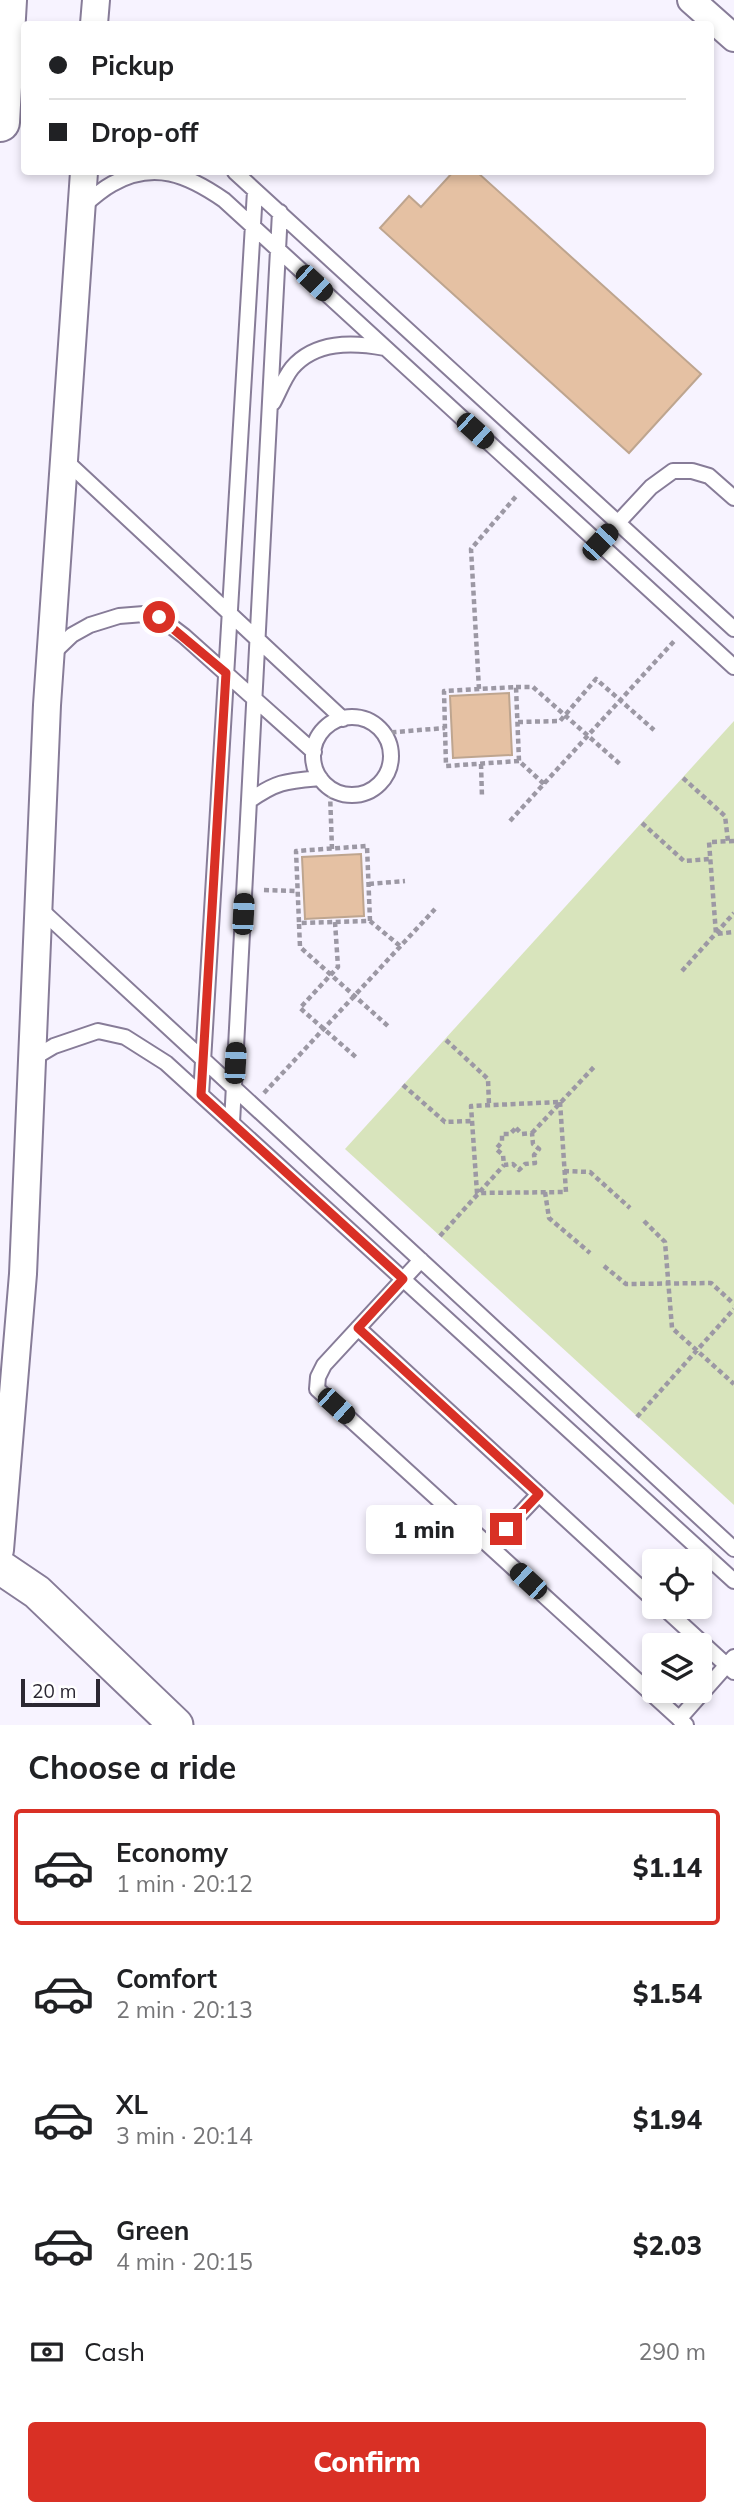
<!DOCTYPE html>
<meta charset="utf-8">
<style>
body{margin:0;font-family:Mulish,sans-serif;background:#f2f2f2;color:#202124;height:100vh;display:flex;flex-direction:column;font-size:26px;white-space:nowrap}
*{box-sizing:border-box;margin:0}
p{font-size:23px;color:#757577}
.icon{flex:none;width:38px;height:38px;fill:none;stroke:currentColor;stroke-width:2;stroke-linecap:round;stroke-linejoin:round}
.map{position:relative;height:1725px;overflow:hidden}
.drawer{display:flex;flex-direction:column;background:#fff;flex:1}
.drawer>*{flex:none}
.top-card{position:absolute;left:21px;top:21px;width:693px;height:154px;border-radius:7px;box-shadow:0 4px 10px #0003;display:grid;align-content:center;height:154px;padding:0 28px;background:#fff}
.tools{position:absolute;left:642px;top:1549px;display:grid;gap:14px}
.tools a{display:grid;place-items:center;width:70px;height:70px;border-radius:7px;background:#fff;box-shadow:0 4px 10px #0003;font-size:35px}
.scale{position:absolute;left:21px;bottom:18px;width:79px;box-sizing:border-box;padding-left:7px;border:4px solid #2b2732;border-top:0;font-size:19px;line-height:24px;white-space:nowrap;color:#2b2732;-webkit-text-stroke:5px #fff;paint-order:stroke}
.end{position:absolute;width:32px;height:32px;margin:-16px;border:9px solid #d93025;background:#fff;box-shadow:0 0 0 4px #fff}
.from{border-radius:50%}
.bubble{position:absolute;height:49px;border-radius:7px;background:#fff;box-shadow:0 4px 10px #0003;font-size:23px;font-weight:800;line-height:49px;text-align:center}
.car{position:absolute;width:21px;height:42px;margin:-21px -10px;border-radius:9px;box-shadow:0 0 5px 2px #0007;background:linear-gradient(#222 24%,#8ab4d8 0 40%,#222 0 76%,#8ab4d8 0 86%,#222 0)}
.top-card b{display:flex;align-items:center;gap:24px;height:66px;font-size:26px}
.top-card b+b{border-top:2px solid #e0e0e0}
.top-card i{width:18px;height:18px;background:#202124}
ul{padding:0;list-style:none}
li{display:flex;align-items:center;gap:21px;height:116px;margin:0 14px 10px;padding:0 14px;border:4px solid transparent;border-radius:7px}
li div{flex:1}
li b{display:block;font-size:26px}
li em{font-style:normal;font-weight:800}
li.on{border-color:#d93025}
li>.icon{width:63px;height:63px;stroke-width:1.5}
h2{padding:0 28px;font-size:32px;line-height:84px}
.pay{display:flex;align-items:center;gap:18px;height:77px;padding:0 28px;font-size:26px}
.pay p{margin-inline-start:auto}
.button{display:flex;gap:14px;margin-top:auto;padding:14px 28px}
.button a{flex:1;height:80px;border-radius:7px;background:#d93025;color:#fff;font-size:28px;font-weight:800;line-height:80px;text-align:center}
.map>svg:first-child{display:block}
</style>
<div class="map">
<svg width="734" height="1725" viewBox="0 0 734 1725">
<rect width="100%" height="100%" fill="#f7f3ff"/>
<!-- green -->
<path fill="#d8e4bc" d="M734,721v784l-389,-356z"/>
<!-- building -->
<path fill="#e5c1a3" stroke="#bea58f" stroke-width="2" d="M453,172h24l224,202 -72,79 -249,-225 29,-32 12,11z
M509,693l3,62 -59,3 -3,-62z
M361,854l3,62 -59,3 -3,-62z"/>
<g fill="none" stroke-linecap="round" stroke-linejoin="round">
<defs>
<path id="service" d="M235,172l499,457
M82,207c9,-8 19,-17 30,-23 42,-24 76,-9 112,16l510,467
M273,403c6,-11 11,-25 19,-35 23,-27 60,-26 93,-20
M65,460l278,259
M600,542l51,-55 22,-16h19l17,5 25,22
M51,655l21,-20 18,-10 29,-9 25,-2 15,3 25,19 130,116
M313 756a39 39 0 1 1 78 0a39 39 0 1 1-78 0Z
M249,801c28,-20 38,-20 71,-23
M39,908l695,641
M32,1059l22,-13 44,-15 27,6 41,26 568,518
M201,1095l54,-904
M232,1123l48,-911
M421,1260l-97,105 -6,12 -1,12 369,336
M358,1328l296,272
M490,1546l49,-52
M662,1606l72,66
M679,1719l55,-62"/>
<path id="minor" d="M691,0l43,38
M94,24l2,-24
M0,1550l23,-276 24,-569 37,-533"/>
<path id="tertiary" d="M0,1567l37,25 139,133"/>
<path id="trunk" d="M0,122l7,-122"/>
</defs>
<!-- service casing -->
<use href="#service" stroke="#877c98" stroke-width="18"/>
<!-- minor casing -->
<use href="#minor" stroke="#877c98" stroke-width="30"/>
<!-- tertiary casing -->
<use href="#tertiary" stroke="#877c98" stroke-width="37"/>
<!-- trunk casing -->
<use href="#trunk" stroke="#877c98" stroke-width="42"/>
<!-- path -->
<path stroke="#9c98a4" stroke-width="4.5" stroke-dasharray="5 3.5" stroke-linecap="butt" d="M516,687h17l88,78
M479,689l-8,-140 47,-55
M518,722l42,-1 36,-42 58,51
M383,733l62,-5
M519,761l-73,5 -2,-75 72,-4 3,74 25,23
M481,764l1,33
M683,778l42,38 3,25
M330,793l2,56
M510,821l166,-182
M642,823l42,38 26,-2
M734,841l-25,1 7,92 18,-2
M369,884l36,-3
M264,890l34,1
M370,921l-3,-75 -71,5 3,72 71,-2 30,25
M335,922l3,45 -38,41 58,51
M299,924l1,23 89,80
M682,971l52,-58
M446,1040l42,39 1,26
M403,1085l42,37 27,-1
M264,1093l171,-184
M560,1102l6,90 -89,1 -6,-87z
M516,1128l6,6 10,-1 1,11 6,5 -5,6 1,8 -10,1 -6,6 -6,-6 -9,1 -1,-10 -7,-6 6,-7v-8h8z
M532,1133l62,-66
M564,1171l26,1 40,36
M545,1192l4,26 41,35
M644,1221l21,21 7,86 62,56
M440,1236l64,-71
M604,1266l22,18 85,-1 23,21
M637,1417l97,-108"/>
<!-- service -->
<use href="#service" stroke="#fff" stroke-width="14"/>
<!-- minor -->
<use href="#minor" stroke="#fff" stroke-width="26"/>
<!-- tertiary -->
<use href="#tertiary" stroke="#fff" stroke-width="33"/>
<!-- trunk -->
<use href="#trunk" stroke="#fff" stroke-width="38"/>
</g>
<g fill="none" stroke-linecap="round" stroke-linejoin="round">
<!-- route -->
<path stroke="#d93025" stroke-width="9" d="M159,617l67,56 -25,422 202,184 -45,49 181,166 -33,35"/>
</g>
</svg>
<div class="tools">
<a><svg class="icon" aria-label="locate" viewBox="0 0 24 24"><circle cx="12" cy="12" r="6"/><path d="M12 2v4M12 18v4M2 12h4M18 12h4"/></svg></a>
<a><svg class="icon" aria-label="layers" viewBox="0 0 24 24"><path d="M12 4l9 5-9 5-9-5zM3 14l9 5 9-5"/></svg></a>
</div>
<div class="scale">20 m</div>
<i class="end from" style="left:159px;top:617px"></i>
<i class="end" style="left:506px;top:1529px"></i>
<div class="bubble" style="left:366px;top:1505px;width:116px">1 min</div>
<i class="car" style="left:314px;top:283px;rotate:133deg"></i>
<i class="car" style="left:475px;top:431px;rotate:132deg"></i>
<i class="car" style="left:600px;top:542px;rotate:43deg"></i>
<i class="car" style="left:243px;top:914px;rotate:3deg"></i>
<i class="car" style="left:235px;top:1063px;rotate:3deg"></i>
<i class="car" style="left:336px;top:1406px;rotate:132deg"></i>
<i class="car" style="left:528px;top:1581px;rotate:313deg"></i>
<div class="top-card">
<b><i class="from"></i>Pickup</b>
<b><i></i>Drop-off</b>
</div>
</div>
<section class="drawer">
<h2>Choose a ride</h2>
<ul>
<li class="on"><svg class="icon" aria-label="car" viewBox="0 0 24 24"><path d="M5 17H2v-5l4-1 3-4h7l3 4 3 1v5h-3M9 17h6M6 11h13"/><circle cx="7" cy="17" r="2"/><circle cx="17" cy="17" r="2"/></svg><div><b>Economy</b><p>1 min · 20:12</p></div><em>$1.14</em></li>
<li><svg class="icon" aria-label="car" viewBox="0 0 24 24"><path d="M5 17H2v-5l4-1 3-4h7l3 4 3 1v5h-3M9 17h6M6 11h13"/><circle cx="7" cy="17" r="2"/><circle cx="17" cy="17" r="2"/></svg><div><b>Comfort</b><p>2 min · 20:13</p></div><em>$1.54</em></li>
<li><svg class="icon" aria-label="car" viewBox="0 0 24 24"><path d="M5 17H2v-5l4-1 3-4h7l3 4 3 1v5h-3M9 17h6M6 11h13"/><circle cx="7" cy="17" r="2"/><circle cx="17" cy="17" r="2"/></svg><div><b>XL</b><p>3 min · 20:14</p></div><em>$1.94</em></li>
<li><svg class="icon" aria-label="car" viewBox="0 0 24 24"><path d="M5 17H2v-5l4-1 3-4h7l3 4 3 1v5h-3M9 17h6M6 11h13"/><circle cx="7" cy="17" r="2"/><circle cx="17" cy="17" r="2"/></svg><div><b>Green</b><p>4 min · 20:15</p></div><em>$2.03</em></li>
</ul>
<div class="pay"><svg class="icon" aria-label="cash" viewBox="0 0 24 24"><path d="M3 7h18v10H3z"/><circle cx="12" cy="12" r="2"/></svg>Cash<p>290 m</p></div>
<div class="button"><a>Confirm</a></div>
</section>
